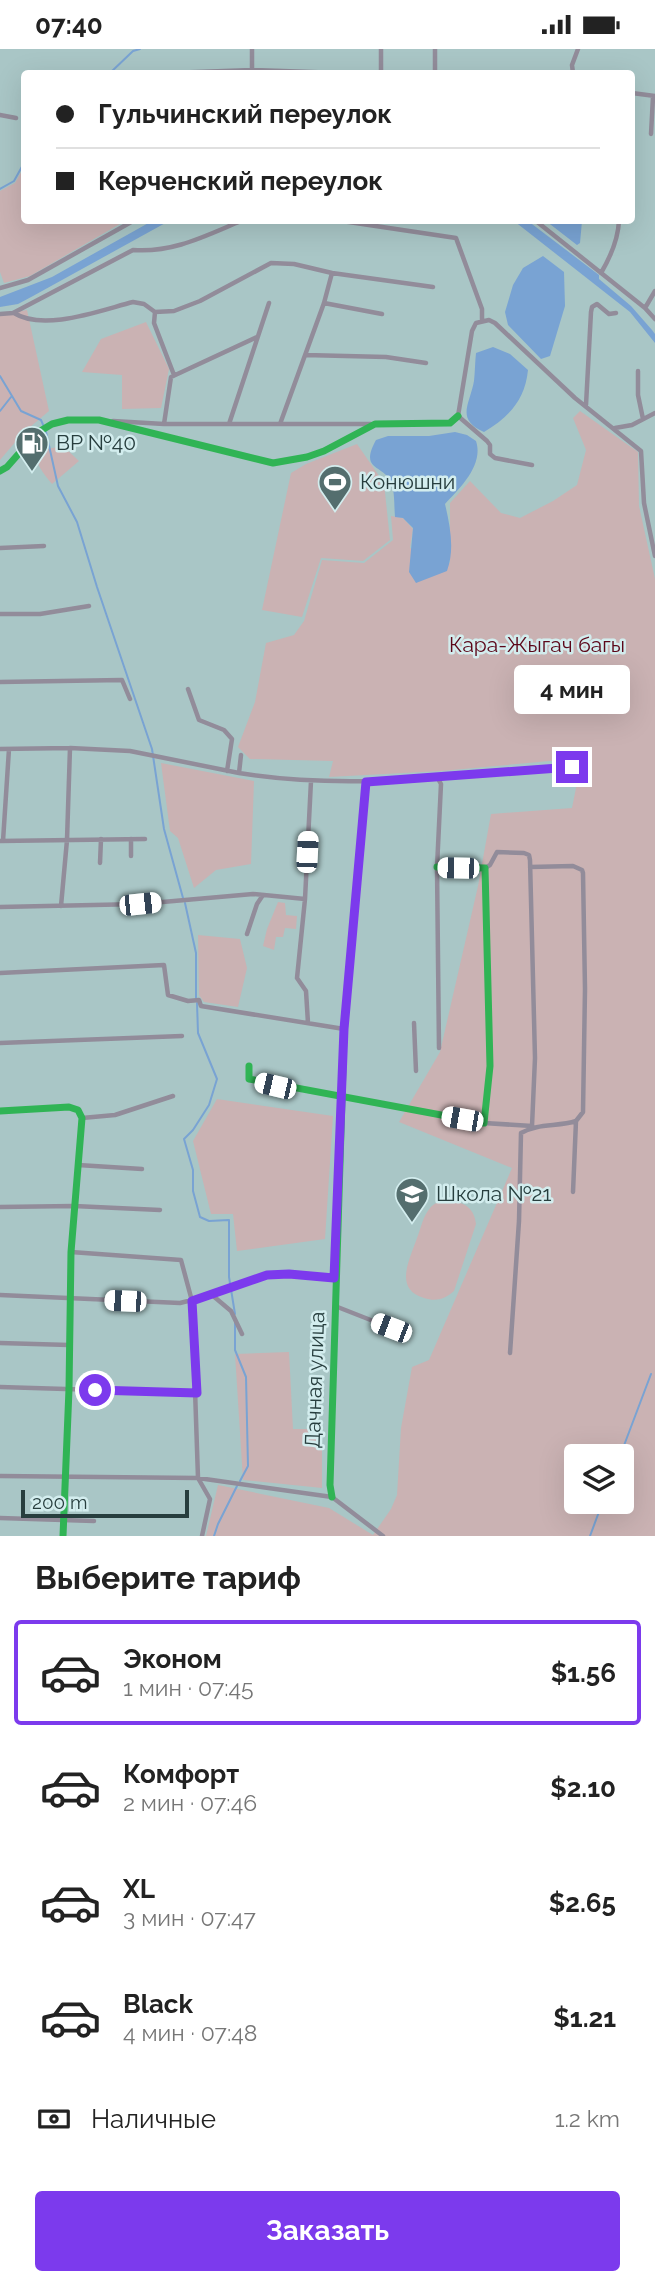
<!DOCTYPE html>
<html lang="ru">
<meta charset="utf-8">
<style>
body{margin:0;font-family:Raleway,sans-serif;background:#f2f2f2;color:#222;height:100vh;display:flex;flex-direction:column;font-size:26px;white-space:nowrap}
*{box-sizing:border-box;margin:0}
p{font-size:23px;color:#767676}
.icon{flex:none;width:38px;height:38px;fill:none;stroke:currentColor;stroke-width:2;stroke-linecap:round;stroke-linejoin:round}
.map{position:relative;height:1487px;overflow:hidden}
.side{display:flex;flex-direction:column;background:#fff;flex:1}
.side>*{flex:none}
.guide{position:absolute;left:21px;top:21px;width:614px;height:154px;border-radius:7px;box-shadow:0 7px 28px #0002;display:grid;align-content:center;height:154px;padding:0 35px;background:#fff}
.fabs{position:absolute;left:564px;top:1395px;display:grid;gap:14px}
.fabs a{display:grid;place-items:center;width:70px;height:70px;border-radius:7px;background:#fff;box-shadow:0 7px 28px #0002;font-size:35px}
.scale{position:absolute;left:21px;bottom:18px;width:168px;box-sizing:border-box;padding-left:7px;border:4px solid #273e3e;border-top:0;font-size:19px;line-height:24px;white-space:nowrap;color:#273e3e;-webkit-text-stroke:5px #d3edee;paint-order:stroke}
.end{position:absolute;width:32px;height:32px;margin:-16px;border:9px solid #7c3aed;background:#fff;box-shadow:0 0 0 4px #fff}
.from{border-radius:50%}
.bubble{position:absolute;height:49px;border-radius:7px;background:#fff;box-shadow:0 7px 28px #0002;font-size:23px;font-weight:700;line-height:49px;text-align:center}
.car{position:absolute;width:21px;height:42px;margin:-21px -10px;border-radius:9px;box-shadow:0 0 5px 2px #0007;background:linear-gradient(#fff 24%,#345 0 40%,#fff 0 76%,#345 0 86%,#fff 0)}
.guide b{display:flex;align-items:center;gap:24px;height:66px;font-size:26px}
.guide b+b{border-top:2px solid #e0e0e0}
.guide i{width:18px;height:18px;background:#222}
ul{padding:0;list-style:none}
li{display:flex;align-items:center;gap:21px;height:105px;margin:0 14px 10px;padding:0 21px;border:4px solid transparent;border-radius:7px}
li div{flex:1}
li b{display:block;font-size:26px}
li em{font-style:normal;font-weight:700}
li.active{border-color:#7c3aed}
li>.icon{width:63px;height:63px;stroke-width:1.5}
h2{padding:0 35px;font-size:32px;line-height:84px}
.pay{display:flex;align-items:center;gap:18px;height:77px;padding:0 35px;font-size:26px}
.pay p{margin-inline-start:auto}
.primary-button{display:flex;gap:14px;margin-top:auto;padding:14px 35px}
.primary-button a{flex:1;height:80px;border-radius:7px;background:#7c3aed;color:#fff;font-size:28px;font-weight:700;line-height:80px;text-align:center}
.status{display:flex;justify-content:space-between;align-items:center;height:49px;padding:0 35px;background:#fff;direction:ltr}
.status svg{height:19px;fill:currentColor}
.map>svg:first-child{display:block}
</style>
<div class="status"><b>07:40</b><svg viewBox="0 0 49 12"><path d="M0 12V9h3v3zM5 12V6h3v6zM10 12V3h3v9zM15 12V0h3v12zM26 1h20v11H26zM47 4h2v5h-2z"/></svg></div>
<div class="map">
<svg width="655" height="1487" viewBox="0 0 655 1487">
<rect width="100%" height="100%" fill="#a9c6c6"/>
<!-- green -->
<path fill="#cab2b3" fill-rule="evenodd" d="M24,118v54h101l-95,55 -26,7 -4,-11v-81l15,-8z
M27,261l22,101 -26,22 -23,27v-145z
M146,273l23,47 -8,39 -39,1v-34l-40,-3 19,-33z
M580,362l58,41 1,54 16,73v957h-449l12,-51 111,23 44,27 18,-26 6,-14 4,-67 11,-61 17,-7 83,-192 -113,-46 41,-70 38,-166 13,-72 81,-6 10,-50 -141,13 -112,6 4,-16 -83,-2 -12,-12 17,-45 11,-59 28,-8 10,-14 18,-61 42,3 29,-23 -2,-24 12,2 10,11 -3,19 40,15v-60l20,-22 31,32 19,5 33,-17 24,-16 9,-35 -13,-32zM576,1407h45v45h-45z
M36,391l11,9 16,-3 16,15 -27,23c-10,-12 -22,-27 -16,-44z
M357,395l27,39 6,57 -27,21 -42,-3 -19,59 -40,-7 29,-137 15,-9z
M161,714l93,18 -3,83 -35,6 -22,18 -16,-50 -8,-7z
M278,853l7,1 1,12 11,1 -1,13 -11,-1 -2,9h-7l-2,13 -11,-4 4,-17z
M198,886l42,4 7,29 -9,39 -34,-5 -5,-7z
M217,1050l116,17 -8,123 -88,12 -4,-37h-22l-18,-73z
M445,1152c17,0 29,5 31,23l-22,67c-9,8 -18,11 -30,7 -31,-9 -14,-39 -7,-60 4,-10 6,-22 13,-30 4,-5 9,-6 15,-7z
M289,1303l4,77h29v59l-79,-8 -8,-126z"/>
<!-- water -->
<path fill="#79a3d3" d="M152,172h17l-136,75 -15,8 -18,3v-10l52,-20z
M514,172h14l71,54v4l32,27 21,24 3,4v9l-25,-31z
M546,172h36l-2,22 -3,2z
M543,207l21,16 1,34 -15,50 -9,3 -33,-34 -3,-13 8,-27 10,-17z
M493,298l17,7 18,16c-3,30 -19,47 -44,62 -29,-13 -14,-28 -10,-51 1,-9 1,-19 2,-28z
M455,383l12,3 9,6c8,24 -16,47 -31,63 5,22 10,45 2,67l-31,12 -7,-11 4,-44 -10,-10 -8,-1c-1,-11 0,-25 -4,-35 -8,-18 -32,-11 -15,-42l12,-4h41z"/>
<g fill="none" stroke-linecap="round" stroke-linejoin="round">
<!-- stream -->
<path stroke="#79a3d3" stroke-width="2" d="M110,24l23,-22 7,-2
M0,140l14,-8 10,-18
M0,327l21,35 20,9 3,7
M0,362l11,-14
M46,383l12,54 19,36 20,65 55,162 12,80 19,69
M185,854l11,50v45
M197,954l1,30 19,46 -8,26 -16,25 -9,9 9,31v21l7,26 9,4 20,-1v57l6,37
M235,1274v27l11,27 2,89 -8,15
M620,1407l31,-82
M214,1487l4,-12 19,-38
M590,1487l13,-35"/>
<!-- street -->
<path stroke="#928c9a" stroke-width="4.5" d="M252,0v21
M381,0v24
M169,24l83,-3 88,3
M435,24v-24
M573,24l-1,-8 6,-16
M632,44l23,3
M0,66l16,3
M651,85l2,-37
M342,172l114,17 26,71v12
M536,172l109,87 10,11
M332,224l101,14
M601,224c10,-17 17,-33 18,-52
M0,239l28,-8 105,-59
M324,254l58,11
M645,259l10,-17
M155,263l19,-1 26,-10 71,-38 23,1 38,9 -8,30 -44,121
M14,264c30,19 87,-3 119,-11l11,2 11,8 -1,11 20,52
M0,265l13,-1 120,-63c40,3 72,-14 108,-29
M305,306l81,2 40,6
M638,322v24l5,24
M586,356l5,-93 1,-5 5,-3 12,10 7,-1
M113,372l51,3h207
M164,375l7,-47 86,-40
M229,375l40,-121
M615,379l17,-3 23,-12
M532,416l-37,-7 -5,-4v-9l-3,-4 -29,-25 14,-85 4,-8 13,-3 6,3 80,75 66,53 3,52 11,53
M0,499l44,-2
M0,565h40l49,-8
M0,633l122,-2 8,19
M188,640l11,31 25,10 8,9 -5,32
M0,700l70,-1 60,3 109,22 2,-18
M239,724c110,18 222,2 333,-6
M437,728l4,7 -4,83 2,181
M131,790v17
M0,792l145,-2
M3,792l6,-92
M100,814l1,-24
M530,818l43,-1 9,4 1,3 2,116 -2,123 -7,9 -3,71
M61,857l6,-66 3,-92
M0,858l140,-3 113,-10 52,5
M247,885l10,-30 6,-9
M0,924l164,-8 4,30 20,6 11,-1 2,6 143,23
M308,974l-2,-32 -9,-13 8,-79 6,-118
M414,974l2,48
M0,994l182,-7
M82,1069l33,-3 58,-19
M484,1074l48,3 3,-68 -5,-198 -1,-5 -5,-2 -27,-1 -7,13 -5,3
M78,1116l64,4
M0,1158l74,-1 86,4
M71,1203l110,8 11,41 6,177 12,21 -8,37
M0,1246l180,8 32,-8 55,-20 22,-1 45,4
M212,1246l19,16 11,23
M335,1257l56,22
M0,1294l69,2
M510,1304l9,-132 2,-88c17,-10 37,-6 55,-12
M0,1338l197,6
M0,1427l198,2 134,19 51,39
M0,1469l94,3"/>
<!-- fast -->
<path stroke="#30b455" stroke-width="7" d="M0,422l7,-4 30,-34 15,-9 16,-4h31l174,43 34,-6 17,-6 51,-27 75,-1 8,-7
M249,1017v13l235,44 6,-57 -5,-198 -48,-1
M0,1062l69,-4 9,3 4,8 -11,134 -2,137 -6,147
M332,1448l-2,-12 13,-419"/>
<!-- jam -->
<path stroke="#e5322d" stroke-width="7" d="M343,1017l1,-37 22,-247"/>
</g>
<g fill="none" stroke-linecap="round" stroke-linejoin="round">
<!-- route -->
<path stroke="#7c3aed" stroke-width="9" d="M95,1341l102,3 -5,-92 75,-26 22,-1 45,4 10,-249 22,-247 206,-15"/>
</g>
<!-- icons -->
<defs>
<symbol id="fuel-pin" viewBox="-11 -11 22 30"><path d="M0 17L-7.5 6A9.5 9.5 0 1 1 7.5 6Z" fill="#546e6e" stroke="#d3edee"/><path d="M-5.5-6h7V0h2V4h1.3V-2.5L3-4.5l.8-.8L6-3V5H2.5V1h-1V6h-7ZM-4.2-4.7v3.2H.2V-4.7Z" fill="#fff"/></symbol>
<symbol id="stadium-pin" viewBox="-11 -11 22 30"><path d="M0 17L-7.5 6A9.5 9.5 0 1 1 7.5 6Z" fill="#546e6e" stroke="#d3edee"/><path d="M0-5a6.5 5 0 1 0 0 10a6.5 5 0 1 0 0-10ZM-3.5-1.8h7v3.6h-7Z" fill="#fff"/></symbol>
<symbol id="school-pin" viewBox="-11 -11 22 30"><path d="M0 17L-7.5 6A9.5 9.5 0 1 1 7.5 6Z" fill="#546e6e" stroke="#d3edee"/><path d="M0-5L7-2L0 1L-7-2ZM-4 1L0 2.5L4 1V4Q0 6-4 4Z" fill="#fff"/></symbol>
</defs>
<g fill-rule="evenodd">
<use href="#fuel-pin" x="13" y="375" width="38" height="52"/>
<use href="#stadium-pin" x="316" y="414" width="38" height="52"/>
<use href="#school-pin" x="393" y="1126" width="38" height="52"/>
</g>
<g text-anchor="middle" stroke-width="5" stroke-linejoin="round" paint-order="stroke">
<!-- poi labels -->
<g font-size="21" fill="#273e3e" stroke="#d3edee" text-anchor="start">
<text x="56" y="401">BP №40</text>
<text x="360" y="440">Конюшни</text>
<text x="436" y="1152">Школа №21</text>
</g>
<!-- park labels -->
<g font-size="21" fill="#5c0719" stroke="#d3edee">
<text x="537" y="603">Кара-Жыгач багы</text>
</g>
<!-- street labels -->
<g font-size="21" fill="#273e3e" stroke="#d3edee">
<text transform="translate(315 1331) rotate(-88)" y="7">Дачная улица</text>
</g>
</g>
</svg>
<div class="fabs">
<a><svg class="icon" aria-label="layers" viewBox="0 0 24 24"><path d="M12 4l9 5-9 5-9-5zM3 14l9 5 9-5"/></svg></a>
</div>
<div class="scale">200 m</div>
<i class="end from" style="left:95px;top:1341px"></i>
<i class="end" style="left:572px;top:718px"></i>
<div class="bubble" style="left:514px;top:616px;width:116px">4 мин</div>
<i class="car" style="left:307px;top:803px;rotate:3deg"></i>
<i class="car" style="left:458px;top:819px;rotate:271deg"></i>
<i class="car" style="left:140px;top:855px;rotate:84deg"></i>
<i class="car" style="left:275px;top:1037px;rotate:283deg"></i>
<i class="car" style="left:462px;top:1070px;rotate:280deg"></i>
<i class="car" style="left:125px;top:1252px;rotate:272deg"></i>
<i class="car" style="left:391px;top:1279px;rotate:291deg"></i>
<div class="guide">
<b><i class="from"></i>Гульчинский переулок</b>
<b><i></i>Керченский переулок</b>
</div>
</div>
<section class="side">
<h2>Выберите тариф</h2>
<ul>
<li class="active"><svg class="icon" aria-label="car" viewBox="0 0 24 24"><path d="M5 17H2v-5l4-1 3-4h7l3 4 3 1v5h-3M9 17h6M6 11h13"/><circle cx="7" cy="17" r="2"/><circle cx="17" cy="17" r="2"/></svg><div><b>Эконом</b><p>1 мин · 07:45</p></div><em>$1.56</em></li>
<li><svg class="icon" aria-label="car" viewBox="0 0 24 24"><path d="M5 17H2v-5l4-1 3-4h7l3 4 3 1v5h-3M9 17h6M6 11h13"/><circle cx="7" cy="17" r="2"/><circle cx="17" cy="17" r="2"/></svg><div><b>Комфорт</b><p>2 мин · 07:46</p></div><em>$2.10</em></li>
<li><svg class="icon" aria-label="car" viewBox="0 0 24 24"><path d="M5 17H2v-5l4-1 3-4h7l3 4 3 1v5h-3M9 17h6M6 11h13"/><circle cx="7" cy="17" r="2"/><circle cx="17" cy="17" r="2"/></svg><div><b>XL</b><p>3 мин · 07:47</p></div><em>$2.65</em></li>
<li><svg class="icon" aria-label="car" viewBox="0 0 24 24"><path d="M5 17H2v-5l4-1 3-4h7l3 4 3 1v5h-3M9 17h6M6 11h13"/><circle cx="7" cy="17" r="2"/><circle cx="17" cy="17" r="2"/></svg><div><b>Black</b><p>4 мин · 07:48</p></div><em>$1.21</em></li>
</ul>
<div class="pay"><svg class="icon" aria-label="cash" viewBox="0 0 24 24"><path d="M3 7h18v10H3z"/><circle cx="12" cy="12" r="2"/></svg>Наличные<p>1.2 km</p></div>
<div class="primary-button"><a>Заказать</a></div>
</section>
